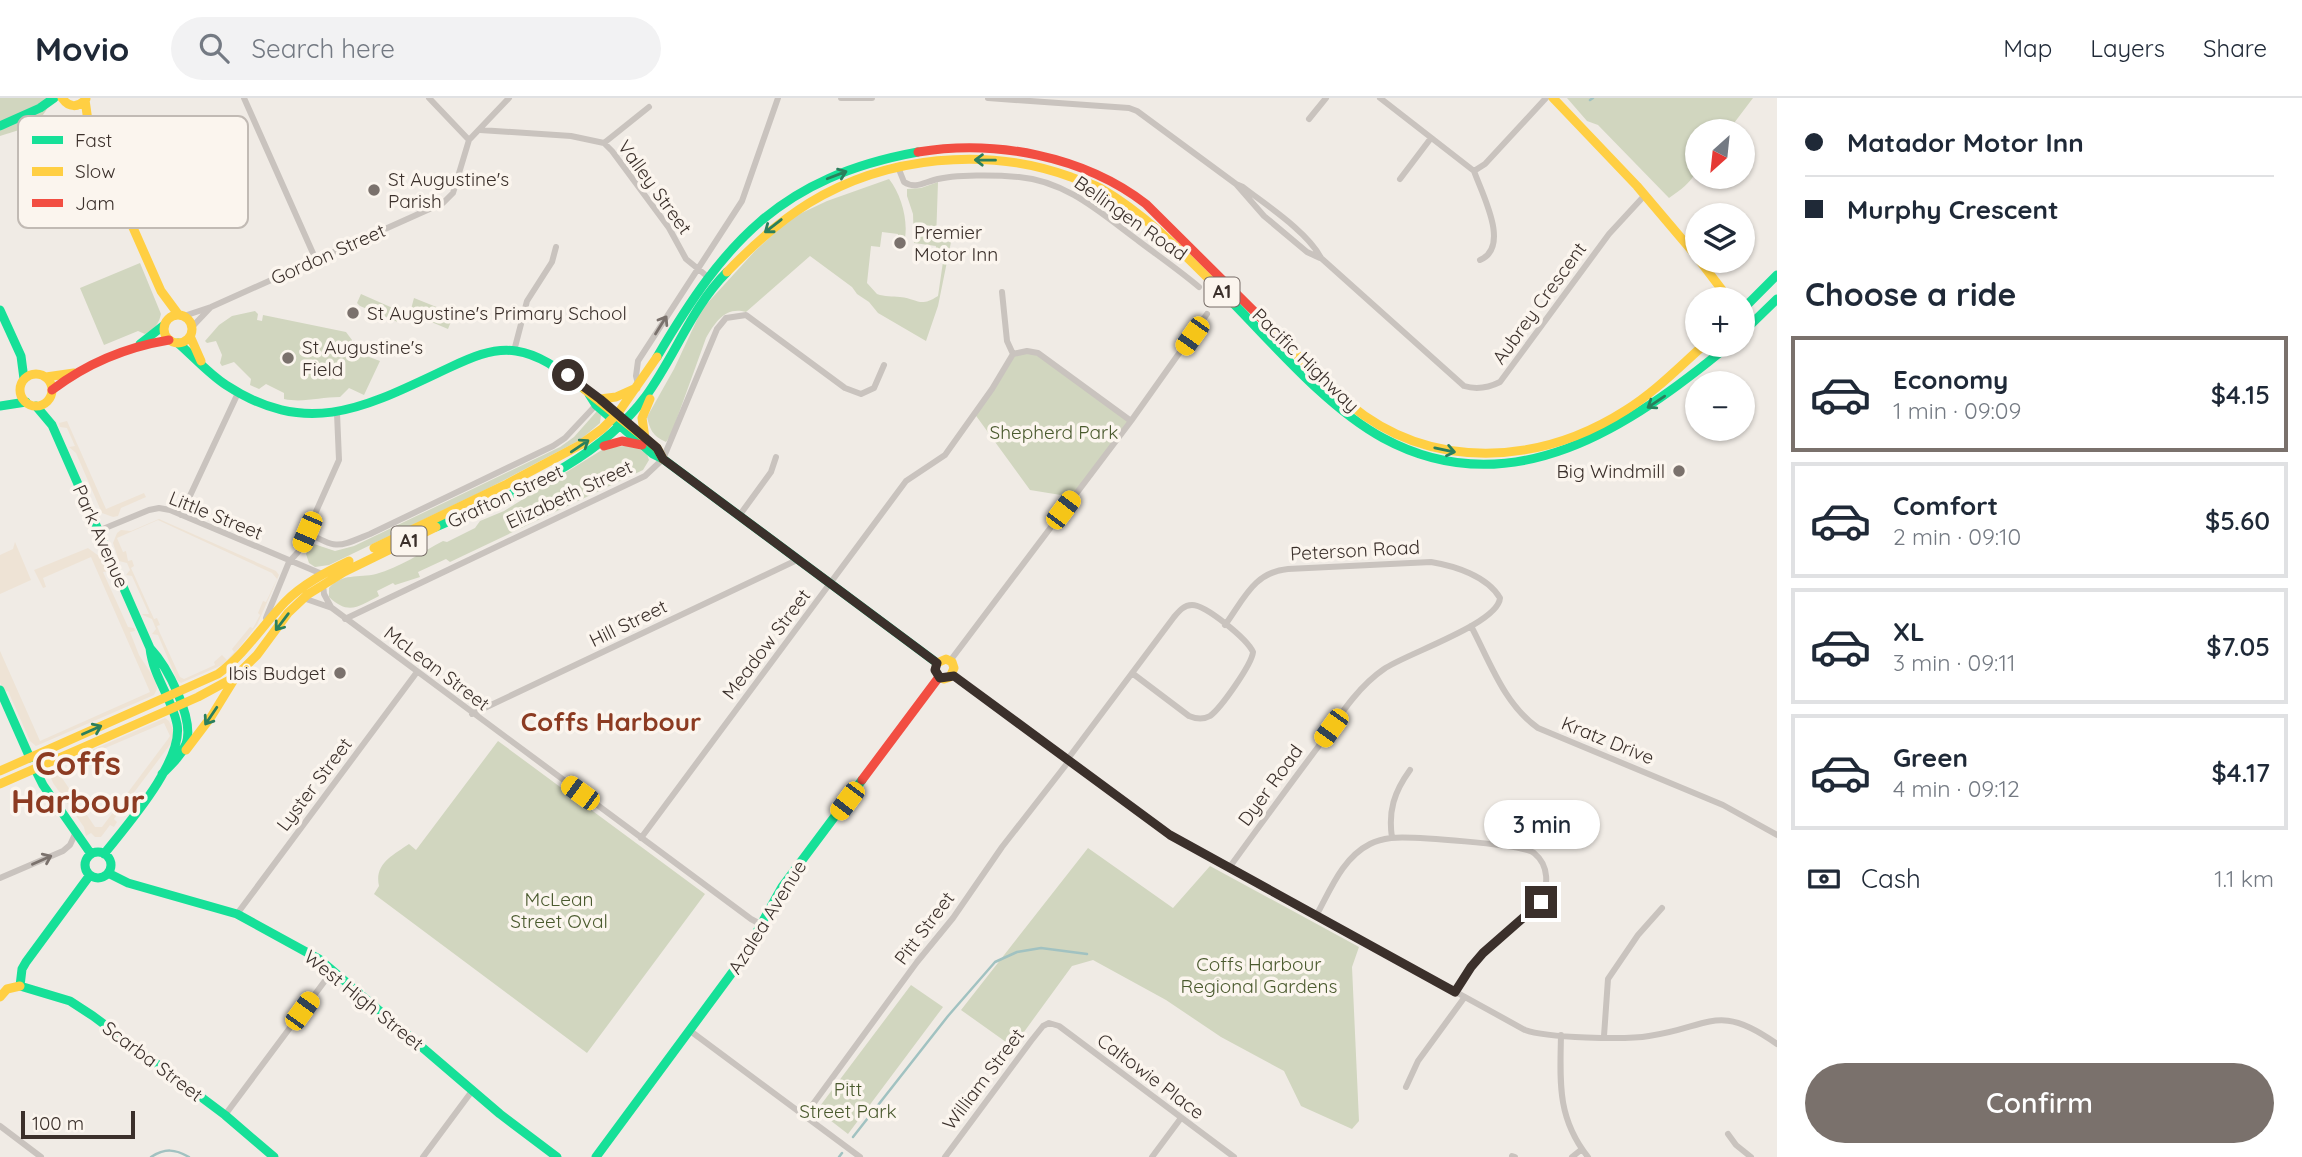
<!DOCTYPE html>
<meta charset="utf-8">
<style>
body{margin:0;font-family:Quicksand,sans-serif;background:#f2f2f3;color:#1f2937;height:100vh;display:flex;flex-direction:column;font-size:26px;white-space:nowrap}
*{box-sizing:border-box;margin:0}
p{font-size:23px;color:#747a83}
.icon{flex:none;width:38px;height:38px;fill:none;stroke:currentColor;stroke-width:2;stroke-linecap:round;stroke-linejoin:round}
.map{position:relative;flex:1;overflow:hidden}
.drawer{display:flex;flex-direction:column;background:#fff;width:525px}
.drawer>*{flex:none}
.banner{display:grid;align-content:center;height:154px;padding:0 28px;background:#fff}
.needle{width:46px;rotate:207deg}
.tools{position:absolute;left:1685px;top:21px;display:grid;gap:14px}
.tools a{display:grid;place-items:center;width:70px;height:70px;border-radius:50%;background:#fff;box-shadow:0 2px 5px #0004;font-size:35px}
.scale{position:absolute;left:21px;bottom:18px;width:114px;box-sizing:border-box;padding-left:7px;border:4px solid #3b302b;border-top:0;font-size:19px;line-height:24px;white-space:nowrap;color:#3b302b;-webkit-text-stroke:5px #fbf5ee;paint-order:stroke}
.end{position:absolute;width:32px;height:32px;margin:-16px;border:9px solid #3b302b;background:#fff;box-shadow:0 0 0 4px #fff}
.from{border-radius:50%}
.bubble{position:absolute;height:49px;border-radius:24px;background:#fff;box-shadow:0 2px 5px #0004;font-size:23px;font-weight:600;line-height:49px;text-align:center}
.car{position:absolute;width:21px;height:42px;margin:-21px -10px;border-radius:9px;box-shadow:0 0 5px 2px #0007;background:linear-gradient(#f5c518 24%,#345 0 40%,#f5c518 0 76%,#345 0 86%,#f5c518 0)}
.banner b{display:flex;align-items:center;gap:24px;height:66px;font-size:26px}
.banner b+b{border-top:2px solid #e0e1e3}
.banner i{width:18px;height:18px;background:#1f2937}
ul{padding:0;list-style:none}
li{display:flex;align-items:center;gap:21px;height:116px;margin:0 14px 10px;padding:0 14px;border:4px solid #e0e1e3;border-radius:0px}
li div{flex:1}
li b{display:block;font-size:26px}
li em{font-style:normal;font-weight:600}
li.current{border-color:#7a716c}
li>.icon{width:63px;height:63px;stroke-width:1.5}
h2{padding:0 28px;font-size:32px;line-height:84px}
.pay{display:flex;align-items:center;gap:18px;height:77px;padding:0 28px;font-size:26px}
.pay p{margin-inline-start:auto}
.action{display:flex;gap:14px;margin-top:auto;padding:14px 28px}
.action a{flex:1;height:80px;border-radius:42px;background:#7a716c;color:#fff;font-size:28px;font-weight:600;line-height:80px;text-align:center}
header{display:flex;align-items:center;gap:42px;box-sizing:border-box;height:98px;padding:0 35px;background:#fff;border-bottom:2px solid #e0e1e3}
header strong{font-size:33px}
nav{display:flex;gap:38px;margin-inline-start:auto;font-size:24px}
.search{width:490px;height:63px;background:#f2f2f3;display:flex;align-items:center;gap:18px;box-sizing:border-box;padding:0 24px;border-radius:38px;color:#747a83;font-size:26px}
main{display:flex;flex:1;min-height:0}
.map>svg:first-child{display:block}
</style>
<header>
<strong>Movio</strong>
<div class="search"><svg class="icon" aria-label="search" viewBox="0 0 24 24"><circle cx="10" cy="10" r="6"/><path d="M15 15l6 6"/></svg>Search here</div>
<nav><a>Map</a><a>Layers</a><a>Share</a></nav>
</header>
<main>
<div class="map">
<svg width="1777" height="1059" viewBox="0 0 1777 1059">
<rect width="100%" height="100%" fill="#f0ebe5"/>
<!-- green -->
<path fill="#d1d6bf" d="M0,0h53c-15,30 -22,28 -53,38z
M1567,0h186l-25,33h-30c0,38 5,44 -29,67l-71,-73 -11,-4z
M889,81c12,15 19,40 16,59h-7v-4l-16,-2 -2,15 -9,-1 -4,37 10,11c8,3 15,2 23,3 19,2 19,11 38,-1l6,-41 -9,-2 1,-7 -22,-3 -1,-29 -6,-18v-7l14,-1 17,-6 -2,58 15,2 -13,64 -12,35 -48,-28 -9,-11 -12,-8 -5,-7 -42,-31 -64,56c-20,-6 -31,10 -40,26l-35,97 -5,7c-13,-6 -16,-12 -19,-25l27,-48 28,-60 53,-58 36,-33 36,-17z
M140,165l21,51c-2,10 -7,15 -16,20l-7,-3 -34,14 -24,-57z
M361,196l43,19 -4,10 -40,-17 -3,-3z
M414,200l40,16 -6,15 -38,-16z
M255,213l3,3 -1,6 5,1 1,-6 83,17 6,8 1,11 27,10 -16,34 -15,-7 -9,9c-20,0 -37,6 -56,2v-6l-18,-9 -7,5 -9,-4 1,-6 -17,-17 -12,4 -2,-3 2,-8 -6,-14 -9,2 -2,-2 14,-16 13,-9z
M1038,255l93,68 -58,76 -43,-7 -56,-77 39,-59z
M597,313l4,4 -1,8 -20,17 -93,49 -158,76 -14,2 -6,-4 -3,-9 5,-11 24,8 19,-5 206,-99 14,-10z
M633,347l14,9 2,6 -6,10 -193,92 -4,-3 -28,13 2,5 -25,8 -2,-2 -16,8 2,5c-20,10 -30,20 -50,1v-9c12,-15 30,-10 47,-14 23,-6 46,-22 67,-33l4,1 28,-14 5,-7 24,-10 101,-63z
M498,643l207,153 -118,159 -213,-159 5,-8c-5,-22 14,-31 30,-42l7,6z
M1088,750l85,60 37,-42 149,81 -7,20 7,154 -7,8 -51,-23 -17,-35 -63,-34 -55,-37 -73,-40 -21,6 -59,81 -52,-37z
M911,887l32,22 -95,127 -31,-24z"/>
<!-- plaza -->
<path fill="#eee3d5" fill-rule="evenodd" d="M67,323l39,88 38,-16 2,4 -25,11 -3,8 -5,1 -11,-4 -26,-60 -7,-6 6,-1 -8,-18 -7,-1 -1,-4z
M159,421l117,52 3,4 -22,50 -25,32 -10,8 -41,18 -4,-3 -19,-45 -6,-1 4,-5 -4,-10 -9,-4 -1,-1h7l-17,-38 -6,-1 4,-5 -3,-7 -8,-2 -6,-18 4,-10 4,-3 10,1zM158,422l114,53 5,6 -11,23 -3,-1 -5,12 2,2 -7,13 -3,-1 -18,22 2,3 -7,8 -5,-5 -8,7 1,3 -31,14 -4,-2 -21,-46 -2,-5 3,-1 -3,-7 -3,1 -23,-51 3,-2 -2,-6 -4,1 -2,-10 -3,1 -6,-14z
M15,444l16,38 -31,14v-39l13,-6z
M88,450l15,11 5,12 -5,1 25,55 6,1 1,3 -5,1 9,23 17,26 1,8 -3,6 -118,51 -6,-5 -22,-50 -4,1 -4,-10v-31l40,90 110,-49 -59,-135 -48,21 3,9 -3,1 -9,-18z
M165,620l4,3 6,13 -3,8 -58,77 3,3 -3,5 -4,-2 -9,12h-6l-4,-4 -5,3 -2,-9 -31,-44 -4,-10 2,-5zM164,625l6,13 -2,3 -66,88h-7l-39,-58z"/>
<g fill="none" stroke-linecap="round" stroke-linejoin="round">
<!-- stream -->
<path stroke="#a1c2c1" stroke-width="2.5" d="M1590,2l3,-2
M853,1039l95,-121 47,-54 22,-10 24,-4 46,6
M151,1059c14,-9 24,-8 38,0
M839,1059l3,-4"/>
<!-- street -->
<path stroke="#c9c3be" stroke-width="6" d="M244,0l72,162
M429,0l40,42
M841,0h31
M988,0l141,10 8,3 99,73 28,32 43,36 13,6
M1380,0l94,73
M1309,21l17,-21
M480,32l91,6 33,7 8,8 57,77 17,31 22,18
M604,45l45,-36
M898,69l6,15c11,7 19,1 30,-2 21,-6 64,-5 85,-3 48,4 84,38 121,65 20,15 40,29 59,45
M1474,73l11,-7 61,-66
M1474,73c8,23 37,76 6,89
M1400,81l31,-41
M1236,86l7,3c23,18 65,45 78,71l143,128c13,4 24,2 36,-4l109,-148 35,-38
M1002,194l5,49 6,13
M184,218l27,-9 232,-104 10,-10 16,-53 40,-42
M192,229l18,-19
M514,253l13,-50 25,-39 4,-15
M638,286l-2,-8 2,-15 104,-160 36,-103
M181,417l57,-122
M739,418l32,-44 5,-15
M98,433l51,-21 10,-2 11,2 152,64
M307,434c30,18 31,15 63,2l183,-88 12,-8 31,-33
M323,487l1,9 7,13
M306,501l26,9 419,311 11,6
M266,520l23,-56 9,-10 41,-92 -2,-47
M345,521l300,-143 18,-17 54,-130 9,-11 20,-3 99,73 16,6 13,-6 10,-23
M1225,527c19,-26 29,-53 63,-56l143,-7c24,4 56,14 69,36 -2,26 -95,56 -116,71 -28,19 -47,51 -66,78 -30,40 -60,81 -89,121
M1471,528c19,36 33,78 67,102l185,77 54,30
M950,563l181,-240 76,-107
M952,577l218,160 355,195c21,8 101,10 124,6 60,-8 68,-35 128,8
M472,616l325,-154
M1067,662l107,-143c5,-6 10,-12 18,-12 14,0 55,34 61,47 -1,12 -32,56 -43,64 -7,4 -14,3 -21,0l-57,-43
M641,740l265,-357 39,-26 47,-66 21,-35 14,-3 11,2 93,68
M1392,740c-4,-27 2,-46 18,-68
M0,780l63,-27 7,-6 6,-13
M237,816l180,-242
M1316,818c14,-25 26,-58 54,-72 6,-3 14,-5 21,-6 18,-2 131,6 143,15 16,13 14,33 7,49l-58,51 -12,14 -16,25
M689,932l171,127
M1561,937c-1,47 -4,83 27,122
M1604,938l4,-57 30,-44 24,-27
M1406,989l12,-26 46,-63
M225,1017l108,-145
M805,1017l112,-153 36,-44 49,-71 67,-86
M0,1028l41,31
M1728,1036l8,11 15,12
M1512,1058l3,1
M423,1059l49,-66
M945,1059l86,-116 12,-15 6,-3 10,3 175,131
M1152,1059l29,-39
M1572,1059l10,-8"/>
<!-- fast -->
<path stroke="#16e098" stroke-width="9" d="M0,28l40,-18 14,-10
M1233,205c44,45 95,105 150,135 129,70 248,-12 346,-93
M1743,211l34,-34
M0,212l21,46 3,23
M1743,234l34,-33
M178,245c16,14 30,30 48,42 80,52 136,24 214,-13 24,-11 49,-25 76,-21 27,4 47,22 68,38
M140,246l23,-18
M657,259c68,-116 124,-180 261,-205
M589,296l7,11 57,49 10,5 274,204
M0,308l26,-4
M36,308l16,19 98,223c17,18 45,71 36,96 -5,12 -15,21 -24,30
M436,429c76,-34 158,-61 210,-131 29,-40 46,-89 81,-124
M0,592l30,68
M35,671l8,16 48,69
M85 767a13 13 0 1 1 26 0a13 13 0 1 1-26 0Z
M104,756c22,-28 80,-93 73,-130 -5,-26 -24,-47 -27,-76
M108,775l20,10 109,31 82,45 181,155 57,43
M20,888l50,15 23,15 132,99 49,42
M20,888l2,-17 4,-7 64,-87
M596,1059l144,-195 42,-75 80,-107"/>
<!-- slow -->
<path stroke="#ffcf43" stroke-width="9" d="M62,0c7,10 16,10 24,1
M1553,0l84,88 61,72
M85,2l4,28 72,163 17,23
M1700,163l29,38
M727,174c25,-26 51,-50 82,-69 77,-47 178,-57 262,-26 9,4 20,6 29,11 52,30 91,74 133,115
M164 231a14 14 0 1 1 28 0a14 14 0 1 1-28 0Z
M1269,228c26,26 51,54 80,78 82,68 191,61 277,6 29,-18 53,-43 78,-65
M190,238l11,25
M20 292a16 16 0 1 1 32 0a16 16 0 1 1-32 0Z
M46,279l28,-4
M584,291l73,59 6,11
M600,301l16,-2 20,-9
M645,340l-3,-20 8,-19
M374,450l133,-64 73,-39 22,-16 16,-16 39,-56
M937,565l9,-4 6,3 2,6 -4,9 -6,2 -5,-2
M186,652l25,-33 24,-39
M0,673l218,-97c27,-20 44,-48 67,-72 18,-18 41,-30 64,-41
M0,686l198,-87 37,-20 22,-22 31,-42 19,-18 37,-23 92,-45
M0,899l7,-8 13,-3"/>
<!-- jam -->
<path stroke="#f24e42" stroke-width="9" d="M918,54c77,-13 166,4 228,52l123,122
M52,292c34,-26 75,-43 117,-50
M604,348l18,-5 20,4
M862,682l77,-103"/>
</g>
<!-- one-way arrows -->
<defs><path id="oneway-shaft" d="M-6 0H5M1.5-3L5.5 0L1.5 3" fill="none" stroke-width="1.6" stroke-linecap="round" stroke-linejoin="round" transform="scale(1.75)"/></defs>
<g stroke="#2a7f5c">
<use href="#oneway-shaft" transform="translate(985 62) rotate(-179)"/>
<use href="#oneway-shaft" transform="translate(837 77) rotate(-21)"/>
<use href="#oneway-shaft" transform="translate(773 128) rotate(142)"/>
<use href="#oneway-shaft" transform="translate(1656 304) rotate(146)"/>
<use href="#oneway-shaft" transform="translate(580 348) rotate(-34)"/>
<use href="#oneway-shaft" transform="translate(1445 352) rotate(12)"/>
<use href="#oneway-shaft" transform="translate(282 524) rotate(127)"/>
<use href="#oneway-shaft" transform="translate(211 618) rotate(124)"/>
<use href="#oneway-shaft" transform="translate(92 632) rotate(-24)"/>
</g>
<g stroke="#7b726d">
<use href="#oneway-shaft" transform="translate(661 227) rotate(-58)"/>
<use href="#oneway-shaft" transform="translate(42 762) rotate(-24)"/>
</g>
<g fill="none" stroke-linecap="round" stroke-linejoin="round">
<!-- route -->
<path stroke="#3b302b" stroke-width="9" d="M568,277l32,24 57,49 6,11 274,204 -2,7 5,8 14,-2 216,159 285,157 16,-25 12,-14 58,-51"/>
</g>
<!-- markers -->
<g fill="#7a716c" stroke="#fbf5ee" stroke-width="2.5">
<circle cx="374" cy="92" r="7"/>
<circle cx="900" cy="145" r="7"/>
<circle cx="353" cy="215" r="7"/>
<circle cx="288" cy="260" r="7"/>
<circle cx="1679" cy="373" r="7"/>
<circle cx="340" cy="575" r="7"/>
</g>
<g text-anchor="middle" stroke-width="7" stroke-linejoin="round" paint-order="stroke">
<!-- shield labels -->
<g fill="#fbf5ee" stroke="#756b66" stroke-width="2">
<rect x="1204.5" y="179.5" width="35" height="29" rx="5"/>
<rect x="391.5" y="428.5" width="35" height="29" rx="5"/>
</g>
<g font-size="18" font-weight="bold" fill="#3b302b">
<text x="1222" y="200">A1</text>
<text x="409" y="449">A1</text>
</g>
<!-- poi labels -->
<g font-size="19" fill="#3b302b" stroke="#fbf5ee" text-anchor="start">
<text x="388" y="88">St Augustine's<tspan x="388" dy="22">Parish</tspan></text>
<text x="914" y="141">Premier<tspan x="914" dy="22">Motor Inn</tspan></text>
<text x="367" y="222">St Augustine's Primary School</text>
<text x="302" y="256">St Augustine's<tspan x="302" dy="22">Field</tspan></text>
<text x="1665" y="380" text-anchor="end">Big Windmill</text>
<text x="326" y="582" text-anchor="end">Ibis Budget</text>
</g>
<!-- street labels -->
<g font-size="19" fill="#3b302b" stroke="#fbf5ee">
<text transform="translate(655 89) rotate(54)" y="7">Valley Street</text>
<text transform="translate(1131 120) rotate(35)" y="7">Bellingen Road</text>
<text transform="translate(328 156) rotate(-24)" y="7">Gordon Street</text>
<text transform="translate(1539 205) rotate(-54)" y="7">Aubrey Crescent</text>
<text transform="translate(1306 262) rotate(44)" y="7">Pacific Highway</text>
<text transform="translate(569 396) rotate(-25)" y="7">Elizabeth Street</text>
<text transform="translate(505 398) rotate(-25)" y="7">Grafton Street</text>
<text transform="translate(216 417) rotate(22)" y="7">Little Street</text>
<text transform="translate(101 438) rotate(66)" y="7">Park Avenue</text>
<text transform="translate(1355 452) rotate(-3)" y="7">Peterson Road</text>
<text transform="translate(628 525) rotate(-26)" y="7">Hill Street</text>
<text transform="translate(766 546) rotate(-53)" y="7">Meadow Street</text>
<text transform="translate(437 570) rotate(37)" y="7">McLean Street</text>
<text transform="translate(1608 642) rotate(22)" y="7">Kratz Drive</text>
<text transform="translate(314 686) rotate(-53)" y="7">Lyster Street</text>
<text transform="translate(1270 687) rotate(-54)" y="7">Dyer Road</text>
<text transform="translate(767 819) rotate(-58)" y="7">Azalea Avenue</text>
<text transform="translate(924 830) rotate(-53)" y="7">Pitt Street</text>
<text transform="translate(364 902) rotate(39)" y="7">West High Street</text>
<text transform="translate(153 963) rotate(37)" y="7">Scarba Street</text>
<text transform="translate(1151 978) rotate(37)" y="7">Caltowie Place</text>
<text transform="translate(983 981) rotate(-53)" y="7">William Street</text>
</g>
<!-- park labels -->
<g font-size="19" fill="#4a5a2e" stroke="#fbf5ee">
<text x="1054" y="341">Shepherd Park</text>
<text x="559" y="808">McLean<tspan x="559" dy="22">Street Oval</tspan></text>
<text x="1259" y="873">Coffs Harbour<tspan x="1259" dy="22">Regional Gardens</tspan></text>
<text x="848" y="998">Pitt<tspan x="848" dy="22">Street Park</tspan></text>
</g>
<!-- district labels -->
<g font-size="26" font-weight="bold" fill="#8c3b22" stroke="#fbf5ee">
<text x="611" y="633">Coffs Harbour</text>
</g>
<!-- town labels -->
<g font-size="33" font-weight="bold" fill="#8c3b22" stroke="#fbf5ee">
<text x="78" y="677">Coffs<tspan x="78" dy="38">Harbour</tspan></text>
</g>
</g>
<!-- legend -->
<rect x="18" y="18" width="230" height="112" rx="10" fill="#fbf5ee" stroke="#c1bab4" stroke-width="2"/>
<rect x="32" y="38" width="31" height="8" fill="#16e098"/>
<rect x="32" y="69" width="31" height="9" fill="#ffcf43"/>
<rect x="32" y="101" width="31" height="8" fill="#f24e42"/>
<g font-size="19" fill="#3b302b">
<text x="75" y="49">Fast</text>
<text x="75" y="80">Slow</text>
<text x="75" y="112">Jam</text>
</g>
</svg>
<div class="tools">
<a><svg class="needle" viewBox="-14 -14 28 28"><path d="M0-13l5 13h-10z" fill="#e53935"/><path d="M0 13l5-13h-10z" fill="#747a83"/></svg></a>
<a><svg class="icon" aria-label="layers" viewBox="0 0 24 24"><path d="M12 4l9 5-9 5-9-5zM3 14l9 5 9-5"/></svg></a>
<a>+</a>
<a>−</a>
</div>
<div class="scale">100 m</div>
<i class="end from" style="left:568px;top:277px"></i>
<i class="end" style="left:1541px;top:804px"></i>
<div class="bubble" style="left:1484px;top:702px;width:116px">3 min</div>
<i class="car" style="left:1192px;top:238px;rotate:215deg"></i>
<i class="car" style="left:1063px;top:412px;rotate:37deg"></i>
<i class="car" style="left:307px;top:434px;rotate:203deg"></i>
<i class="car" style="left:1331px;top:630px;rotate:216deg"></i>
<i class="car" style="left:580px;top:695px;rotate:306deg"></i>
<i class="car" style="left:847px;top:703px;rotate:217deg"></i>
<i class="car" style="left:302px;top:913px;rotate:36deg"></i>
</div>
<section class="drawer">
<div class="banner">
<b><i class="from"></i>Matador Motor Inn</b>
<b><i></i>Murphy Crescent</b>
</div>
<h2>Choose a ride</h2>
<ul>
<li class="current"><svg class="icon" aria-label="car" viewBox="0 0 24 24"><path d="M5 17H2v-5l4-1 3-4h7l3 4 3 1v5h-3M9 17h6M6 11h13"/><circle cx="7" cy="17" r="2"/><circle cx="17" cy="17" r="2"/></svg><div><b>Economy</b><p>1 min · 09:09</p></div><em>$4.15</em></li>
<li><svg class="icon" aria-label="car" viewBox="0 0 24 24"><path d="M5 17H2v-5l4-1 3-4h7l3 4 3 1v5h-3M9 17h6M6 11h13"/><circle cx="7" cy="17" r="2"/><circle cx="17" cy="17" r="2"/></svg><div><b>Comfort</b><p>2 min · 09:10</p></div><em>$5.60</em></li>
<li><svg class="icon" aria-label="car" viewBox="0 0 24 24"><path d="M5 17H2v-5l4-1 3-4h7l3 4 3 1v5h-3M9 17h6M6 11h13"/><circle cx="7" cy="17" r="2"/><circle cx="17" cy="17" r="2"/></svg><div><b>XL</b><p>3 min · 09:11</p></div><em>$7.05</em></li>
<li><svg class="icon" aria-label="car" viewBox="0 0 24 24"><path d="M5 17H2v-5l4-1 3-4h7l3 4 3 1v5h-3M9 17h6M6 11h13"/><circle cx="7" cy="17" r="2"/><circle cx="17" cy="17" r="2"/></svg><div><b>Green</b><p>4 min · 09:12</p></div><em>$4.17</em></li>
</ul>
<div class="pay"><svg class="icon" aria-label="cash" viewBox="0 0 24 24"><path d="M3 7h18v10H3z"/><circle cx="12" cy="12" r="2"/></svg>Cash<p>1.1 km</p></div>
<div class="action"><a>Confirm</a></div>
</section>
</main>
